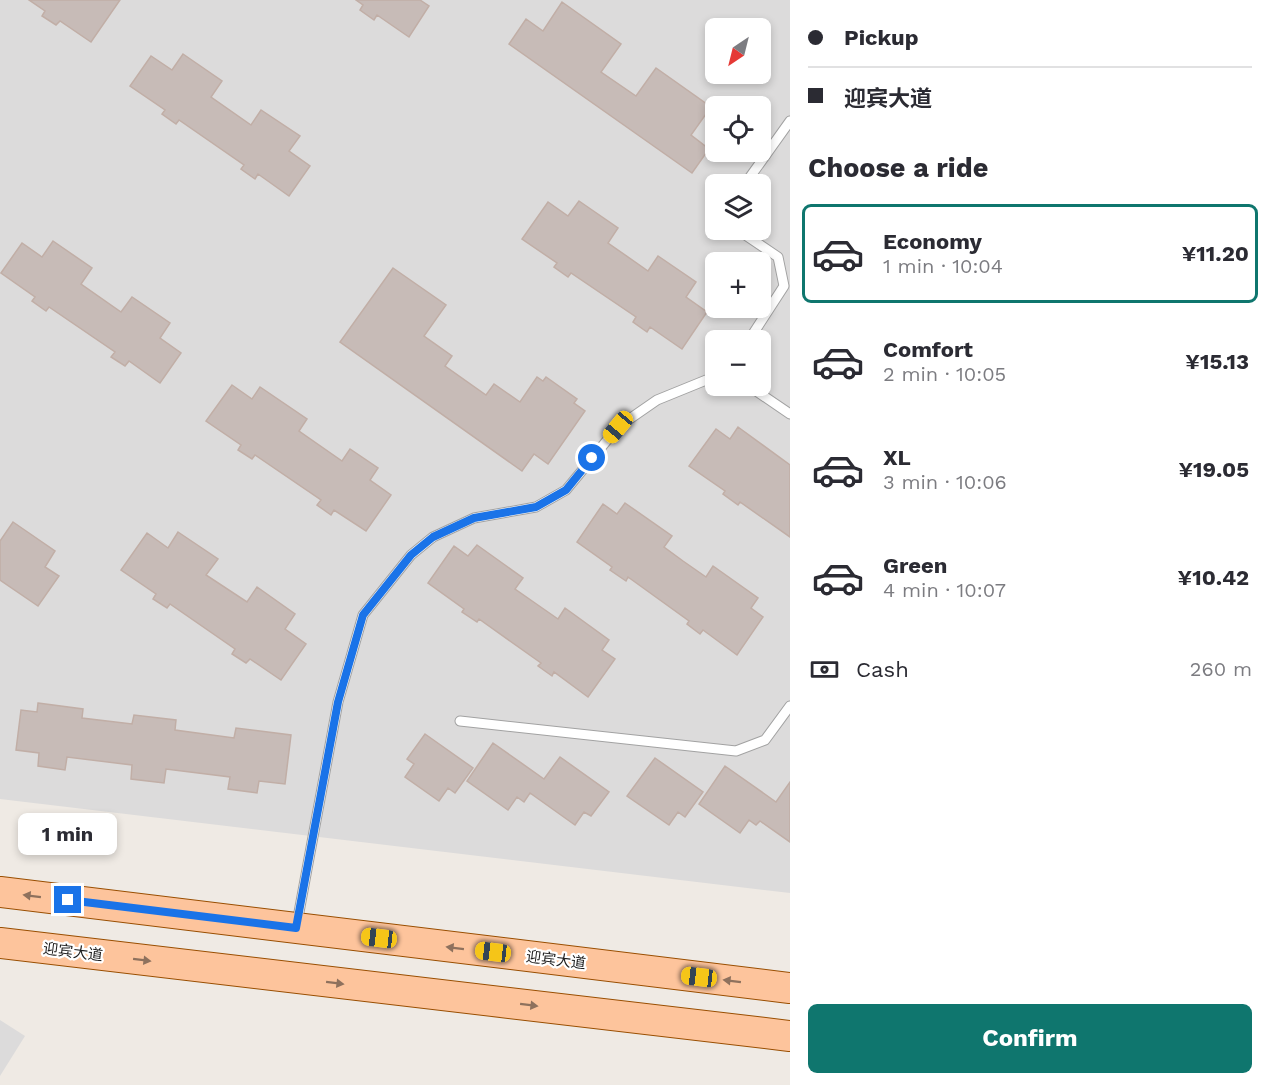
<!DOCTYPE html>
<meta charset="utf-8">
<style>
body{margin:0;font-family:"Work Sans","Noto Sans SC",sans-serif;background:#f7f7f7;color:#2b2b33;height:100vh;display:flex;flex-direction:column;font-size:22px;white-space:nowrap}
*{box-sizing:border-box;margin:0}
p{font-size:20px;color:#7c7c81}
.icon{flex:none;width:33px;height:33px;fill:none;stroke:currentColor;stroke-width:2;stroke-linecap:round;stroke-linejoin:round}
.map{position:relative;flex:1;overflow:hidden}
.panel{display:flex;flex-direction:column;background:#fff;width:480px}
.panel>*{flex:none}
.banner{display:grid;align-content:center;height:132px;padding:0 18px;background:#fff}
.needle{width:39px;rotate:215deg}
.fabs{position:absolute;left:705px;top:18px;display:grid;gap:12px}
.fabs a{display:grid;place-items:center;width:66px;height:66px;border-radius:9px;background:#fff;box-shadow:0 3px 9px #0003;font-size:30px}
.end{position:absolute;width:27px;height:27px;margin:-14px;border:8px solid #1a73e8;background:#fff;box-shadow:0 0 0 3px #fff}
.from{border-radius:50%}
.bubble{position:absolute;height:42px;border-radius:9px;background:#fff;box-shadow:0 3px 9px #0003;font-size:20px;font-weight:700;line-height:42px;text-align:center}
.car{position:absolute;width:18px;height:36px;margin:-18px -9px;border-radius:8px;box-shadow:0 0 4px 2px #0007;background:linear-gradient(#f5c518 24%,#345 0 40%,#f5c518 0 76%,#345 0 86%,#f5c518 0)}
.banner b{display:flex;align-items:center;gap:21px;height:57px;font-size:22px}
.banner b+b{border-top:2px solid #e1e1e2}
.banner i{width:15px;height:15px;background:#2b2b33}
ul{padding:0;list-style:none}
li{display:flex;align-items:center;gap:18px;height:99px;margin:0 12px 9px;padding:0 6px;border:3px solid transparent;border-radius:9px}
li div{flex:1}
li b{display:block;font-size:22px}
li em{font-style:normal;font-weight:700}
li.current{border-color:#0f766e}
li>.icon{width:54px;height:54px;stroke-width:1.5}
h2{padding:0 18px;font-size:27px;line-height:72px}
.pay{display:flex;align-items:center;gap:15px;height:66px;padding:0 18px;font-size:22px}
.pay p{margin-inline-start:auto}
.cta{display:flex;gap:12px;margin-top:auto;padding:12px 18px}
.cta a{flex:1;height:69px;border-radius:9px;background:#0f766e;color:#fff;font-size:24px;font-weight:700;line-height:69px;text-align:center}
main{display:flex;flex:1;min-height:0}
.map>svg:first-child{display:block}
</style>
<main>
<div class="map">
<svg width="790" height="1085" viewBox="0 0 790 1085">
<rect width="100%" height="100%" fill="#efeae4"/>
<!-- residential -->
<path fill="#dcdbdb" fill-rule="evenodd" d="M0,0h790v893l-790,-94zM716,28h44v46h-44zM716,106h44v46h-44zM716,184h44v46h-44zM716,262h44v46h-44zM716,340h44v46h-44z
M0,1020l25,16 -25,40z"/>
<!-- building -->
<path fill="#c7bbb7" stroke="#c1aea6" stroke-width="1.5" d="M29,0h91l-29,42 -31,-21 -4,4 -14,-9 3,-5z
M356,0h64l9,6 -20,31 -32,-22 -3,5 -14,-10 3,-5z
M562,2l59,42 -20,28 35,24 20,-28 55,39 -20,28 18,14 -17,24 -183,-129 17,-25 17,12z
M183,54l39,27 -11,16 40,28 10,-15 39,26 -11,15 21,15 -21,30 -31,-22 -3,5 -14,-10 3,-4 -65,-45 -3,4 -14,-10 3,-4 -35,-24 21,-30 21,14z
M579,201l39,27 -10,15 40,28 10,-15 38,26 -10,15 21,15 -25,37 -32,-22 -3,5 -14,-10 3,-5 -65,-44 -3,4 -14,-10 3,-4 -35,-24 26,-37 20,14z
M53,241l39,27 -11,16 40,28 11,-15 38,26 -10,15 21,15 -21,30 -31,-22 -4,5 -14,-9 4,-5 -66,-45 -3,4 -14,-10 3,-4 -34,-24 21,-30 20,14z
M393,268l53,37 -22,31 28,20 -7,10 41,29 8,-11 26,18 17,-25 6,4 3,-4 31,22 -3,4 11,8 -37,53 -14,-10 -12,17 -182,-129z
M232,385l20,14 8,-12 47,32 -8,12 43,30 8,-12 28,19 -8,12 21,15 -25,36 -32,-21 -3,5 -14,-10 4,-5 -66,-45 -3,4 -14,-9 3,-5 -35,-24z
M738,427l52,38v72l-50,-35 -2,3 -15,-11 2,-3 -36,-25 27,-37 14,10z
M625,503l47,33 -8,11 19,14 23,16 7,-11 45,32 -7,10 12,9 -26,38 -34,-25 -3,4 -13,-10 2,-3 -61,-44 -2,4 -16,-11 2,-3 -35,-25 26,-38 14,10z
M13,522l42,29 -10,16 14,9 -21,30 -38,-26v-39z
M178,532l40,27 -12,16 41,27 10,-15 38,27 -10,15 21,15 -25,36 -31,-21 -4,4 -14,-9 3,-5 -65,-45 -3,4 -14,-9 3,-5 -35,-24 26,-37 21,15z
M477,545l46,33 -8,11 20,14 23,16 7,-11 44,32 -7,10 13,9 -27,38 -34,-25 -2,4 -14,-10 3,-3 -62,-44 -2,3 -15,-10 2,-3 -36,-26 26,-37 14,10z
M38,703l45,6 -1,9 50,6 2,-9 42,5 -1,10 59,8 2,-10 55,7 -6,49 -26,-3 -2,12 -29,-4 2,-12 -64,-8 -2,14 -33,-4 1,-14 -65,-8 -2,13 -27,-4 1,-13 -23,-3 5,-40 16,2z
M425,734l48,34 -18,25 -7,-5 -9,13 -34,-24 9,-13 -7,-5z
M493,743l51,36 16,-22 49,35 -18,24 -7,-4 -9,13 -45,-32 -6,9 -7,-5 -9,13 -41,-29z
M655,758l48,34 -18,25 -7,-5 -9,13 -42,-29z
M725,766l51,36 14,-20v60l-30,-21 -4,4 -7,-5 -9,13 -41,-29z"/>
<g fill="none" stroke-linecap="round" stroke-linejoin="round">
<defs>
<path id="lane" d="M745,184l45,-63
M738,230l40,27 6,29 -35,54
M749,386l41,28
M460,721l276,30 29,-11 25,-34
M297,923l41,-221 25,-87 48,-60 22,-18 41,-19 62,-11 30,-17 52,-63 39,-27 59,-24"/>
<path id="primary" d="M0,892l790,96
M0,943l790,93"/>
</defs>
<!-- lane casing -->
<use href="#lane" stroke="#a2a2a2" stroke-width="11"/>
<!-- primary casing -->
<use href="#primary" stroke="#994e00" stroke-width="32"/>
<!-- lane -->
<use href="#lane" stroke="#fff" stroke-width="9"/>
<!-- primary -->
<use href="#primary" stroke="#fdc49c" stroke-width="30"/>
</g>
<!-- one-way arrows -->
<defs><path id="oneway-solid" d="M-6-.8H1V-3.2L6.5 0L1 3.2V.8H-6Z" transform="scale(1.5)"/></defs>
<g fill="#8e715d">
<use href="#oneway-solid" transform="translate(32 896) rotate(-173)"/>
<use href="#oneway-solid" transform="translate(455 948) rotate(-173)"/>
<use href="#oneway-solid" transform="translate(142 960) rotate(7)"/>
<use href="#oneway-solid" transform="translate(732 981) rotate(-173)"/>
<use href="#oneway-solid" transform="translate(335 983) rotate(7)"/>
<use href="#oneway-solid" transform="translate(529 1005) rotate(7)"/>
</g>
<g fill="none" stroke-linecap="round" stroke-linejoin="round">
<!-- route -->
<path stroke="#1a73e8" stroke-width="8" d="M68,900l228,28 42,-226 25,-87 48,-60 22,-18 41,-19 62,-11 30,-17 26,-32"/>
</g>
<g text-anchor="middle" stroke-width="4.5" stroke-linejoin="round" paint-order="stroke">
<!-- street labels -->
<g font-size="15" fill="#1e1e1e" stroke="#fff">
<text transform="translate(73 952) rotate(7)" y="5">迎宾大道</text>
<text transform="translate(556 960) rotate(7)" y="5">迎宾大道</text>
</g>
</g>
</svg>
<div class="fabs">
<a><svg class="needle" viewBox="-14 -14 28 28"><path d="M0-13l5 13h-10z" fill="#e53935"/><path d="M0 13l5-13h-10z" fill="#7c7c81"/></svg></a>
<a><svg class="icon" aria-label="locate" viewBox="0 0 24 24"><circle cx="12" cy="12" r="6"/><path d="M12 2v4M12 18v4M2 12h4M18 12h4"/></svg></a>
<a><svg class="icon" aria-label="layers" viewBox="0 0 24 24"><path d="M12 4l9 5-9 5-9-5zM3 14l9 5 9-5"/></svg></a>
<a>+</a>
<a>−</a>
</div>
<i class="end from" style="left:592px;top:458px"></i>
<i class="end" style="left:68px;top:900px"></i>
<div class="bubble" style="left:18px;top:813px;width:99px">1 min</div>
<i class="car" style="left:618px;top:427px;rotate:220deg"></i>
<i class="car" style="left:379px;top:938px;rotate:277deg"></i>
<i class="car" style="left:493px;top:952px;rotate:277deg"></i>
<i class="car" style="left:699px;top:977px;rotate:277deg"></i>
</div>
<section class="panel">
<div class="banner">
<b><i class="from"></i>Pickup</b>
<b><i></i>迎宾大道</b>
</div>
<h2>Choose a ride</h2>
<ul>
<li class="current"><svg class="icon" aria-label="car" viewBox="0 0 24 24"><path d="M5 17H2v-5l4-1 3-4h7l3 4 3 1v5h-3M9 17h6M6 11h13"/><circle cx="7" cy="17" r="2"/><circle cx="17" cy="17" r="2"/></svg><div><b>Economy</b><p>1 min · 10:04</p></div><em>¥11.20</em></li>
<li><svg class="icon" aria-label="car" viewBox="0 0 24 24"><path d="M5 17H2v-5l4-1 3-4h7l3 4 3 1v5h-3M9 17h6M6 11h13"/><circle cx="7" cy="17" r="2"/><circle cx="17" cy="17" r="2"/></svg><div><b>Comfort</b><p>2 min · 10:05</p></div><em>¥15.13</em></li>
<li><svg class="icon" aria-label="car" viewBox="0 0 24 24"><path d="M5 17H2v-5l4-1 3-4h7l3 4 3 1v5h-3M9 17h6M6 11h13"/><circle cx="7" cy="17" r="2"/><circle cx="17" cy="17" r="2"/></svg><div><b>XL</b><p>3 min · 10:06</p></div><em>¥19.05</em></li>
<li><svg class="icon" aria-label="car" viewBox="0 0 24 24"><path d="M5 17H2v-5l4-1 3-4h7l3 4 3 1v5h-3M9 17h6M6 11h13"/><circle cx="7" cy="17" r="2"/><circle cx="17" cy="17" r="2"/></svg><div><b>Green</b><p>4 min · 10:07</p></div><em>¥10.42</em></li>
</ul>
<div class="pay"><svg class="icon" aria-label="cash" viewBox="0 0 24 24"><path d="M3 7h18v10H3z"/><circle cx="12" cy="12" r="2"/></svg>Cash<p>260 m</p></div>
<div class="cta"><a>Confirm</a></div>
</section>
</main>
